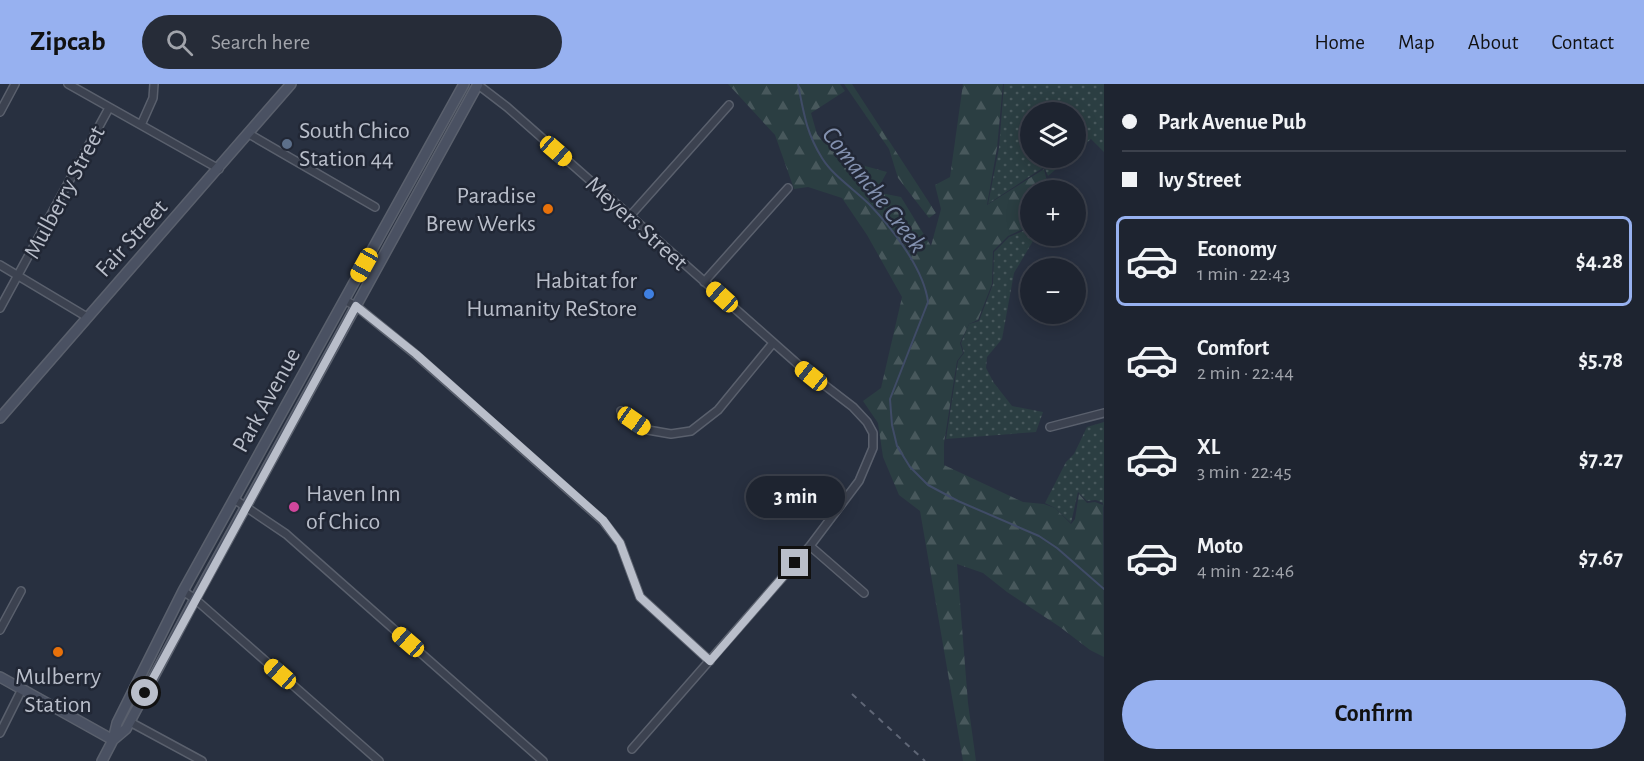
<!DOCTYPE html>
<meta charset="utf-8">
<style>
body{margin:0;font-family:"Alegreya Sans",sans-serif;background:#262c38;color:#f1f3f6;height:100vh;display:flex;flex-direction:column;font-size:22px;white-space:nowrap}
*{box-sizing:border-box;margin:0}
p{font-size:20px;color:#a1a4ab}
.icon{flex:none;width:33px;height:33px;fill:none;stroke:currentColor;stroke-width:2;stroke-linecap:round;stroke-linejoin:round}
.map{position:relative;flex:1;overflow:hidden}
.side{display:flex;flex-direction:column;background:#1e2430;width:540px}
.side>*{flex:none}
.top-card{display:grid;align-content:center;height:132px;padding:0 18px;background:#1e2430}
.tools{position:absolute;left:1020px;top:18px;display:grid;gap:12px}
.tools a{display:grid;place-items:center;width:66px;height:66px;border-radius:50%;background:#1e2430;box-shadow:0 3px 15px #0003,0 0 0 2px #3c414c;font-size:30px}
.end{position:absolute;width:27px;height:27px;margin:-14px;border:8px solid #b9beca;background:#111;box-shadow:0 0 0 3px #111}
.from{border-radius:50%}
.bubble{position:absolute;height:42px;border-radius:21px;background:#1e2430;box-shadow:0 3px 15px #0003,0 0 0 2px #3c414c;font-size:20px;font-weight:600;line-height:42px;text-align:center}
.car{position:absolute;width:18px;height:36px;margin:-18px -9px;border-radius:8px;box-shadow:0 0 4px 2px #0007;background:linear-gradient(#f5c518 24%,#345 0 40%,#f5c518 0 76%,#345 0 86%,#f5c518 0)}
.top-card b{display:flex;align-items:center;gap:21px;height:57px;font-size:22px}
.top-card b+b{border-top:2px solid #3c414c}
.top-card i{width:15px;height:15px;background:#f1f3f6}
ul{padding:0;list-style:none}
li{display:flex;align-items:center;gap:18px;height:90px;margin:0 12px 9px;padding:0 6px;border:3px solid transparent;border-radius:9px}
li div{flex:1}
li b{display:block;font-size:22px}
li em{font-style:normal;font-weight:600}
li.active{border-color:#97b1f0}
li>.icon{width:54px;height:54px;stroke-width:1.5}
.action{display:flex;gap:12px;margin-top:auto;padding:12px 18px}
.action a{flex:1;height:69px;border-radius:36px;background:#97b1f0;color:#111;font-size:24px;font-weight:600;line-height:69px;text-align:center}
header{display:flex;align-items:center;gap:36px;box-sizing:border-box;height:84px;padding:0 30px;background:#97b1f0;color:#111}
header strong{font-size:28px}
nav{display:flex;gap:33px;margin-inline-start:auto;font-size:21px}
.search{width:420px;height:54px;background:#262c38;display:flex;align-items:center;gap:15px;box-sizing:border-box;padding:0 21px;border-radius:33px;color:#a1a4ab;font-size:22px}
main{display:flex;flex:1;min-height:0}
.map>svg:first-child{display:block}
</style>
<header>
<strong>Zipcab</strong>
<div class="search"><svg class="icon" aria-label="search" viewBox="0 0 24 24"><circle cx="10" cy="10" r="6"/><path d="M15 15l6 6"/></svg>Search here</div>
<nav><a>Home</a><a>Map</a><a>About</a><a>Contact</a></nav>
</header>
<main>
<div class="map">
<svg width="1104" height="677" viewBox="0 0 1104 677">
<defs>
<pattern id="grass-dots" width="8" height="8" patternUnits="userSpaceOnUse" patternTransform="scale(1.5)"><rect width="8" height="8" fill="#2b3e42"/><path d="M2 2h.1M6 6h.1" fill="none" stroke="#48585c" stroke-width="1.8" stroke-linecap="round"/></pattern>
<pattern id="forest-firs" width="22" height="20" patternUnits="userSpaceOnUse" patternTransform="scale(1.5)"><rect width="22" height="20" fill="#2b3e42"/><path d="M5 1l3.5 6h-7zM16 11l3.5 6h-7z" fill="#48585c"/></pattern>
</defs>
<rect width="100%" height="100%" fill="#283040"/>
<!-- grass -->
<path fill="url(#grass-dots)" d="M1004,0h100v68l-13,-13 -15,13v-40h-46v46h39l-21,18 -4,-9 -56,37 11,-56z
M1030,144v8h4l-1,5 -19,32 -12,66 -15,18 -1,11 8,15 18,23 31,6 -7,20 -90,7 12,-78 6,-8 -3,-10 8,-19 10,-3 14,-37 1,-32 15,-15z
M1104,338v86l-1,-5 -7,-3 -9,1 -9,-9 -7,31 -16,-15 -10,-5 21,-41 8,-8 13,-27z"/>
<!-- forest -->
<path fill="url(#forest-firs)" d="M728,0h112l5,7 -34,22 6,21 7,9h17l13,20 33,9 -11,20 25,5 30,49 10,-37 -6,-24 15,-8 13,-93h40l-6,64 -10,57 57,-36 5,21h-19v36l-22,10 -15,15 -1,33 -14,36 -9,4 -9,19 3,10 -6,8 -13,82v22l79,37 21,2 11,4 16,16 4,-5 4,-25 8,9 8,-1 8,3 1,152 -14,-7 -30,-23 -53,-35 -24,-19 -26,-9 11,139 8,58h-13l-43,-250 -21,-16 -16,-38 -5,-34 -15,-22 18,-13 21,-91 -35,-62 -25,-37 -34,-11 -14,2 -19,-54z
M844,0h8l84,129 -7,5 -31,-40 -9,-29z"/>
<g fill="none" stroke-linecap="round" stroke-linejoin="round">
<!-- stream -->
<path stroke="#404c67" stroke-width="2" d="M798,0c6,30 8,48 24,74 11,18 32,31 47,46 23,24 55,65 59,98l-38,97 2,26 5,21 13,21 18,18 30,16 81,35 18,12 47,41"/>
<defs>
<path id="street" d="M68,0l151,85
M477,0l30,23 294,260 52,40 14,15 6,11v15l-14,33 -49,65 -178,203
M0,28l15,-28
M141,41l12,-27 1,-14
M249,50l126,73
M630,132l99,-111
M0,181l87,52
M704,198l84,-94
M344,216l12,6 59,48 188,167 17,22 20,54 70,64
M0,224l109,-200
M621,327l27,19 23,4 20,-3 27,-21 55,-67
M1050,343l54,-14
M234,415l52,35 257,227
M810,462l54,47
M183,507l12,8 184,162
M0,546l21,-39
M130,638l72,39
M0,649l22,-44"/>
<path id="secondary" d="M0,334l291,-334
M0,593l113,63
M113,656l13,-11 69,-130 283,-515
M102,677l11,-21 4,-17 66,-132 281,-507"/>
</defs>
<!-- street casing -->
<use href="#street" stroke="#5a606d" stroke-width="10"/>
<!-- secondary casing -->
<use href="#secondary" stroke="#5a606d" stroke-width="12"/>
<!-- street -->
<use href="#street" stroke="#3c4250" stroke-width="7"/>
<!-- secondary -->
<use href="#secondary" stroke="#4a5162" stroke-width="9"/>
<!-- rail -->
<path stroke="#5f6676" stroke-width="2" stroke-dasharray="6 6" stroke-linecap="butt" d="M852,610l73,67"/>
</g>
<g fill="none" stroke-linecap="round" stroke-linejoin="round">
<!-- route -->
<path stroke="#b9beca" stroke-width="8" d="M145,609l211,-387 60,48 187,166 17,23 20,54 70,64 85,-98"/>
</g>
<!-- markers -->
<circle fill="#5c6f8a" stroke="#212735" stroke-width="2" cx="287" cy="60" r="6"/>
<g fill="#e8710a" stroke="#212735" stroke-width="2">
<circle cx="548" cy="125" r="6"/>
<circle cx="58" cy="568" r="6"/>
</g>
<circle fill="#3f7fe0" stroke="#212735" stroke-width="2" cx="649" cy="210" r="6"/>
<circle fill="#d1479c" stroke="#212735" stroke-width="2" cx="294" cy="423" r="6"/>
<g text-anchor="middle" stroke-width="5" stroke-linejoin="round" paint-order="stroke">
<!-- poi labels -->
<g font-size="24" fill="#b9beca" stroke="#212735" text-anchor="start">
<text x="299" y="54">South Chico<tspan x="299" dy="28">Station 44</tspan></text>
<text x="536" y="119" text-anchor="end">Paradise<tspan x="536" dy="28">Brew Werks</tspan></text>
<text x="637" y="204" text-anchor="end">Habitat for<tspan x="637" dy="28">Humanity ReStore</tspan></text>
<text x="306" y="417">Haven Inn<tspan x="306" dy="28">of Chico</tspan></text>
<text x="58" y="600" text-anchor="middle">Mulberry<tspan x="58" dy="28">Station</tspan></text>
</g>
<!-- street labels -->
<g font-size="24" fill="#b9beca" stroke="#212735">
<text transform="translate(64 108) rotate(-62)" y="8">Mulberry Street</text>
<text transform="translate(637 139) rotate(42)" y="8">Meyers Street</text>
<text transform="translate(131 154) rotate(-48)" y="8">Fair Street</text>
<text transform="translate(266 316) rotate(-61)" y="8">Park Avenue</text>
</g>
<!-- water labels -->
<g font-size="26" font-style="italic" fill="#8391af" stroke="#212735">
<text transform="translate(875 105) rotate(52)" y="9">Comanche Creek</text>
</g>
</g>
</svg>
<div class="tools">
<a><svg class="icon" aria-label="layers" viewBox="0 0 24 24"><path d="M12 4l9 5-9 5-9-5zM3 14l9 5 9-5"/></svg></a>
<a>+</a>
<a>−</a>
</div>
<i class="end from" style="left:145px;top:609px"></i>
<i class="end" style="left:795px;top:479px"></i>
<div class="bubble" style="left:746px;top:392px;width:99px">3 min</div>
<i class="car" style="left:556px;top:67px;rotate:131deg"></i>
<i class="car" style="left:364px;top:181px;rotate:209deg"></i>
<i class="car" style="left:722px;top:213px;rotate:312deg"></i>
<i class="car" style="left:811px;top:292px;rotate:309deg"></i>
<i class="car" style="left:634px;top:337px;rotate:125deg"></i>
<i class="car" style="left:408px;top:558px;rotate:311deg"></i>
<i class="car" style="left:280px;top:590px;rotate:311deg"></i>
</div>
<section class="side">
<div class="top-card">
<b><i class="from"></i>Park Avenue Pub</b>
<b><i></i>Ivy Street</b>
</div>
<ul>
<li class="active"><svg class="icon" aria-label="car" viewBox="0 0 24 24"><path d="M5 17H2v-5l4-1 3-4h7l3 4 3 1v5h-3M9 17h6M6 11h13"/><circle cx="7" cy="17" r="2"/><circle cx="17" cy="17" r="2"/></svg><div><b>Economy</b><p>1 min · 22:43</p></div><em>$4.28</em></li>
<li><svg class="icon" aria-label="car" viewBox="0 0 24 24"><path d="M5 17H2v-5l4-1 3-4h7l3 4 3 1v5h-3M9 17h6M6 11h13"/><circle cx="7" cy="17" r="2"/><circle cx="17" cy="17" r="2"/></svg><div><b>Comfort</b><p>2 min · 22:44</p></div><em>$5.78</em></li>
<li><svg class="icon" aria-label="car" viewBox="0 0 24 24"><path d="M5 17H2v-5l4-1 3-4h7l3 4 3 1v5h-3M9 17h6M6 11h13"/><circle cx="7" cy="17" r="2"/><circle cx="17" cy="17" r="2"/></svg><div><b>XL</b><p>3 min · 22:45</p></div><em>$7.27</em></li>
<li><svg class="icon" aria-label="car" viewBox="0 0 24 24"><path d="M5 17H2v-5l4-1 3-4h7l3 4 3 1v5h-3M9 17h6M6 11h13"/><circle cx="7" cy="17" r="2"/><circle cx="17" cy="17" r="2"/></svg><div><b>Moto</b><p>4 min · 22:46</p></div><em>$7.67</em></li>
</ul>
<div class="action"><a>Confirm</a></div>
</section>
</main>
